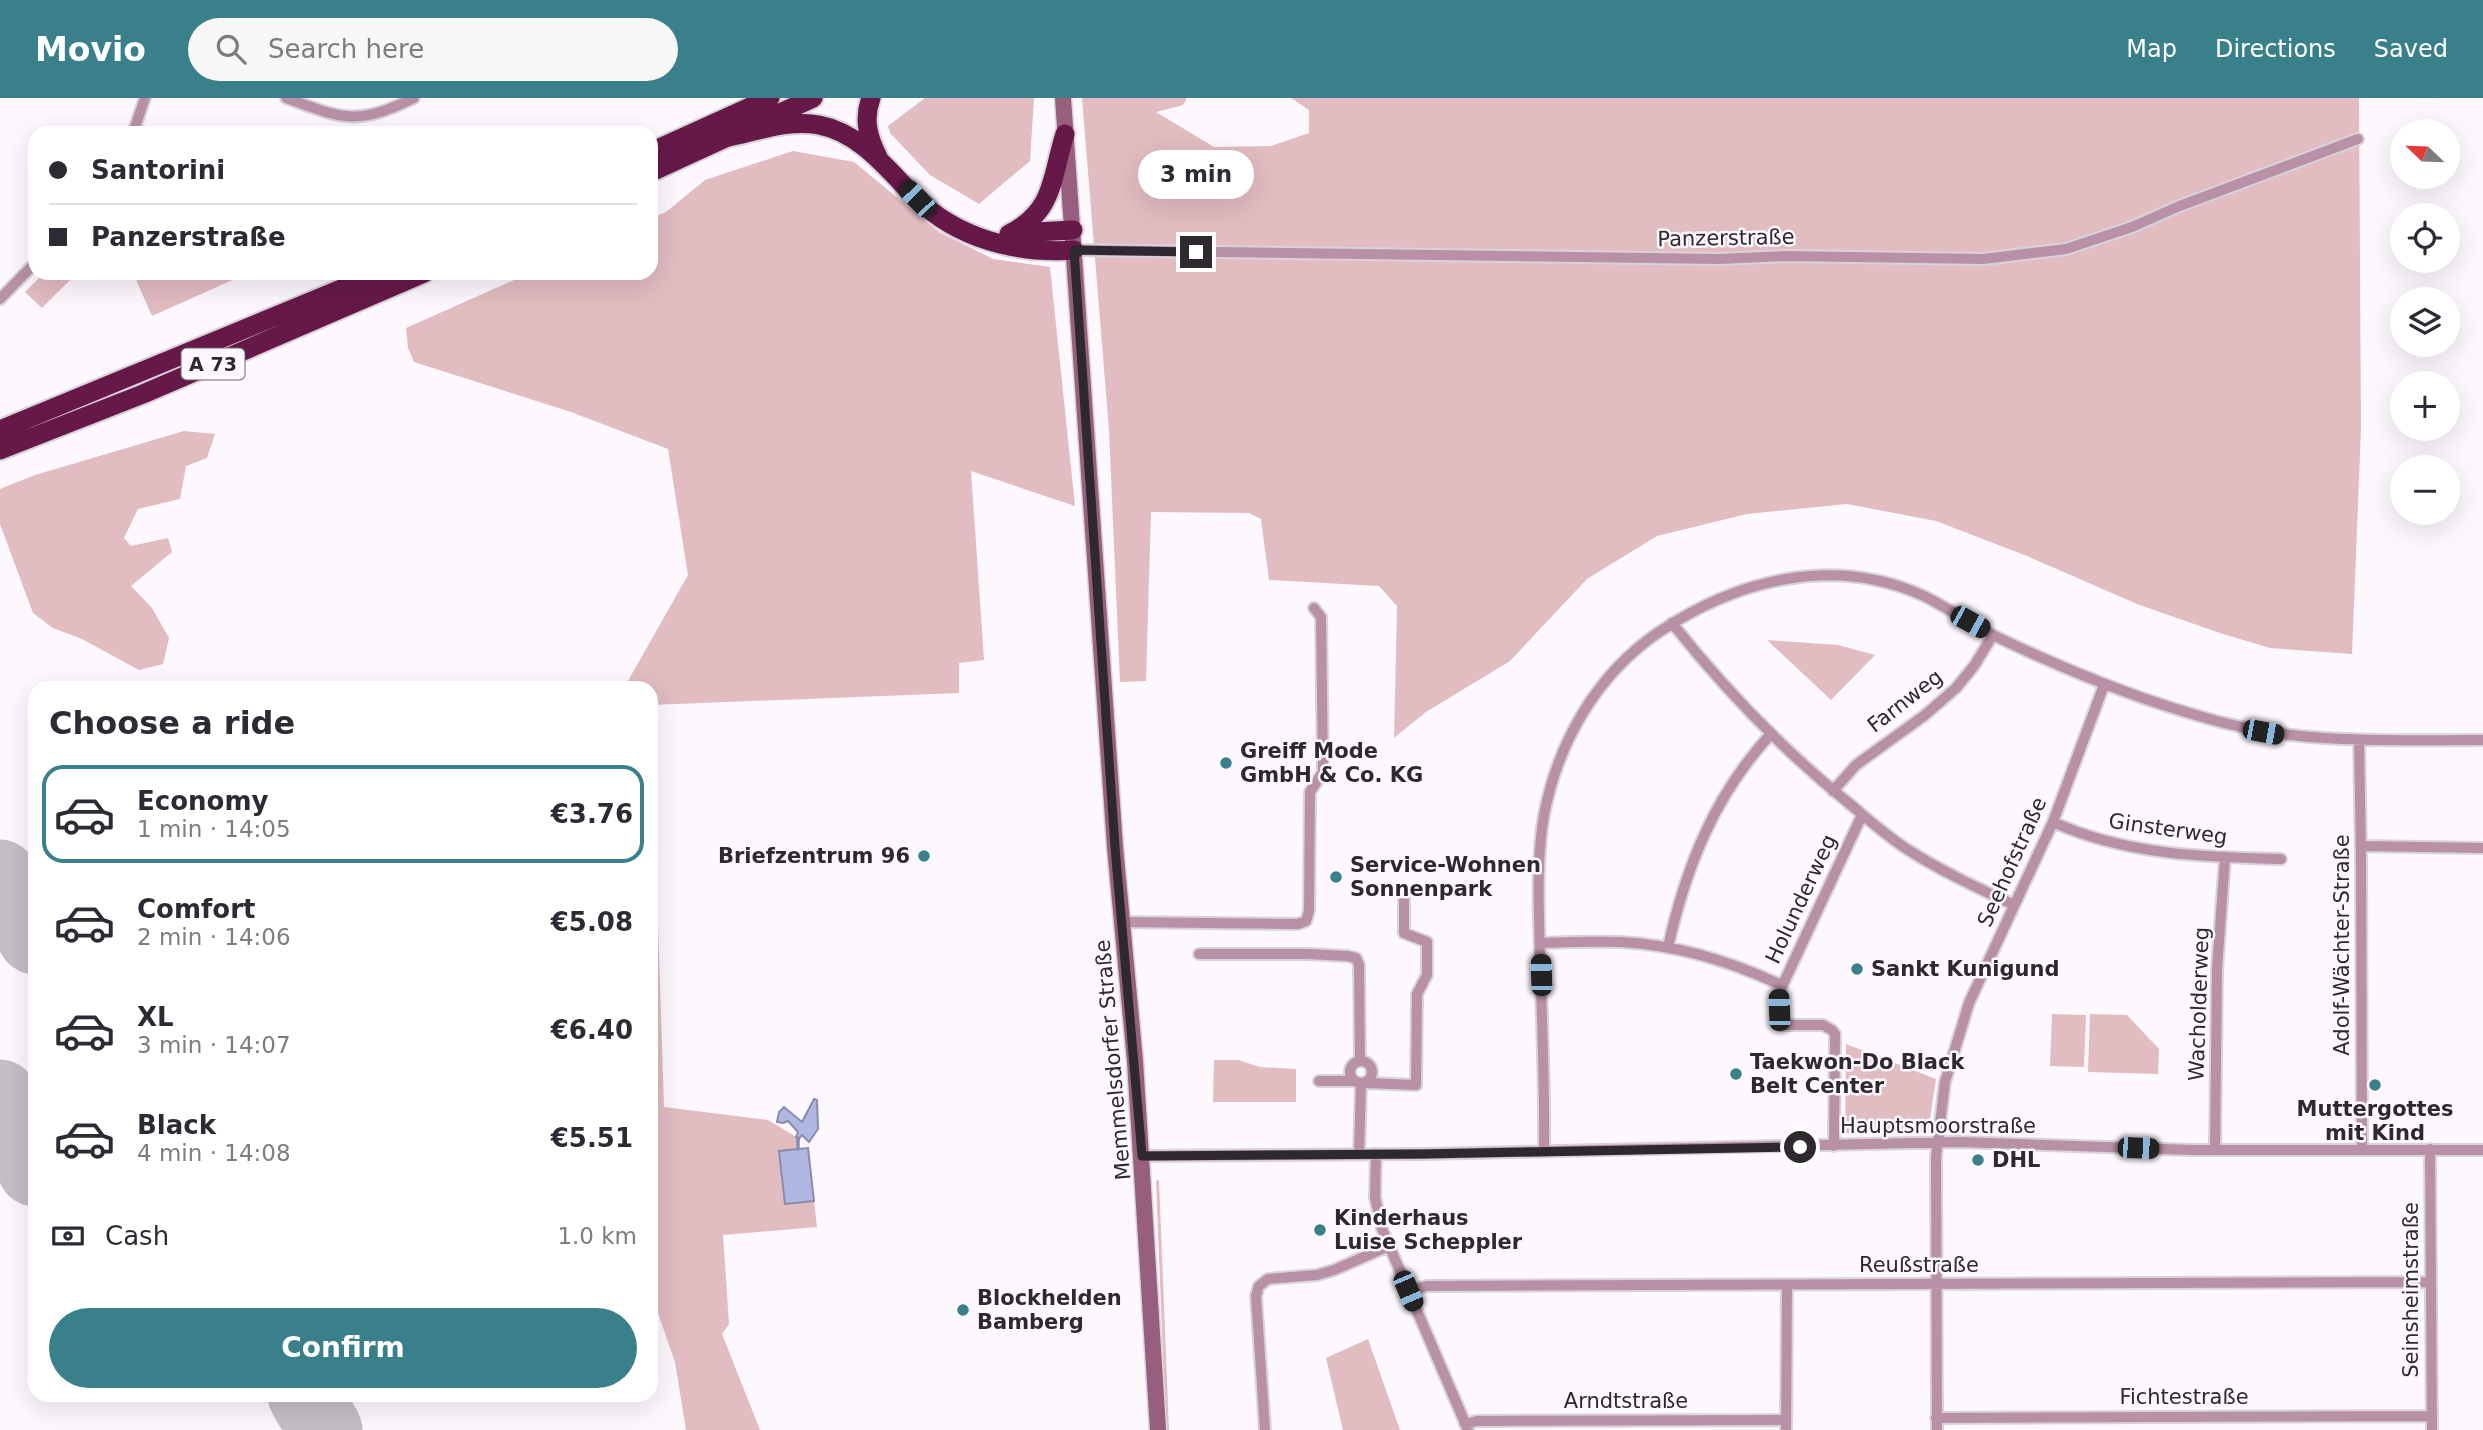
<!DOCTYPE html>
<meta charset="utf-8">
<style>
body{margin:0;font-family:"DejaVu Sans",sans-serif;background:#f7f7f7;color:#2b2b33;height:100vh;display:flex;flex-direction:column;font-size:26px;white-space:nowrap}
*{box-sizing:border-box;margin:0}
p{font-size:23px;color:#7c7c81}
.icon{flex:none;width:38px;height:38px;fill:none;stroke:currentColor;stroke-width:2;stroke-linecap:round;stroke-linejoin:round}
.map{position:relative;flex:1;overflow:hidden}
.details{position:absolute;left:28px;top:583px;width:630px;height:721px;display:flex;flex-direction:column;background:#fff;border-radius:21px;box-shadow:0 7px 28px #0002}
.details>*{flex:none}
.hud{position:absolute;left:28px;top:28px;width:630px;height:154px;border-radius:21px;box-shadow:0 7px 28px #0002;display:grid;align-content:center;height:154px;padding:0 21px;background:#fff}
.needle{width:46px;rotate:293deg}
.controls{position:absolute;left:2390px;top:21px;display:grid;gap:14px}
.controls a{display:grid;place-items:center;width:70px;height:70px;border-radius:50%;background:#fff;box-shadow:0 7px 28px #0002;font-size:35px}
.end{position:absolute;width:32px;height:32px;margin:-16px;border:9px solid #2e282f;background:#fff;box-shadow:0 0 0 4px #fff}
.from{border-radius:50%}
.bubble{position:absolute;height:49px;border-radius:24px;background:#fff;box-shadow:0 7px 28px #0002;font-size:23px;font-weight:700;line-height:49px;text-align:center}
.car{position:absolute;width:21px;height:42px;margin:-21px -10px;border-radius:9px;box-shadow:0 0 5px 2px #0007;background:linear-gradient(#222 24%,#8ab4d8 0 40%,#222 0 76%,#8ab4d8 0 86%,#222 0)}
.hud b{display:flex;align-items:center;gap:24px;height:66px;font-size:26px}
.hud b+b{border-top:2px solid #e1e1e2}
.hud i{width:18px;height:18px;background:#2b2b33}
ul{padding:0;list-style:none}
li{display:flex;align-items:center;gap:21px;height:98px;margin:0 14px 10px;padding:0 7px;border:4px solid transparent;border-radius:21px}
li div{flex:1}
li b{display:block;font-size:26px}
li em{font-style:normal;font-weight:700}
li.active{border-color:#39808a}
li>.icon{width:63px;height:63px;stroke-width:1.5}
h2{padding:0 21px;font-size:32px;line-height:84px}
.pay{display:flex;align-items:center;gap:18px;height:77px;padding:0 21px;font-size:26px}
.pay p{margin-inline-start:auto}
.cta{display:flex;gap:14px;margin-top:auto;padding:14px 21px}
.cta a{flex:1;height:80px;border-radius:42px;background:#39808a;color:#fff;font-size:28px;font-weight:700;line-height:80px;text-align:center}
header{display:flex;align-items:center;gap:42px;box-sizing:border-box;height:98px;padding:0 35px;background:#39808a;color:#fff}
header strong{font-size:33px}
nav{display:flex;gap:38px;margin-inline-start:auto;font-size:24px}
.search{width:490px;height:63px;background:#f7f7f7;display:flex;align-items:center;gap:18px;box-sizing:border-box;padding:0 24px;border-radius:38px;color:#7c7c81;font-size:26px}
.map>svg:first-child{display:block}
</style>
<header>
<strong>Movio</strong>
<div class="search"><svg class="icon" aria-label="search" viewBox="0 0 24 24"><circle cx="10" cy="10" r="6"/><path d="M15 15l6 6"/></svg>Search here</div>
<nav><a>Map</a><a>Directions</a><a>Saved</a></nav>
</header>
<div class="map">
<svg width="2483" height="1332" viewBox="0 0 2483 1332">
<rect width="100%" height="100%" fill="#fdf7fe"/>
<!-- green -->
<path fill="#e1bcc1" d="M925,0h109l-4,63 -51,43 -49,-29 -40,-42 -2,-7z
M1082,0h105l-4,7 -27,7 58,35 57,-1 38,-13v-23l-18,-12h1068l2,330 -9,226 -82,-6 -50,-15 -83,-29 -110,-48 -91,-35 -89,-17 -100,10 -90,22 -70,43 -77,82 -84,51 -32,26 3,-132 -18,-20 -110,-6 -8,-61 -12,-6 -98,-1 -5,169 -26,1 -11,-252z
M793,53l61,11 85,70 54,27 57,8 25,239 -104,-35 13,189 -25,3v30l-308,12v-17h-27l64,-113 -20,-126 -97,-37 -157,-50 -6,-14 -2,-20 124,-55h121v-55l15,-6 39,-32z
M44,175h21l6,6 -29,29 -17,-16z
M133,175h115l-96,43z
M184,333l31,3 -8,24 -21,8 -6,33 -42,10 -14,29 7,8 37,-8 4,14 -41,34 21,22 17,30 -6,26 -24,6 -57,-31 -29,-11 -20,-15 -33,-89v-35l35,-14z
M1767,542l71,5 37,10 -44,45z
M651,612l13,397 104,13 30,18v11l-18,2 5,53 29,-3 3,26 -94,8 6,89 -7,10 38,96h-74l-11,-68 -24,-69z
M2052,916l34,1 -2,52 -34,-1z
M2090,916l37,1 32,34 -1,25 -70,-2z
M1846,946l90,35 -8,53 -83,1z
M1214,962h24l22,7 36,2v33h-83z
M1159,1082l10,250h-3l-10,-249z
M1368,1241l32,91h-57l-17,-72z"/>
<!-- water -->
<path fill="#b0b7e2" stroke="#898cac" stroke-width="2" d="M814,1001l3,1 1,29 -9,13 -7,-7 -3,4 -3,-2 2,-5 -10,-11 -5,2 -6,-1 2,-10 5,-5 18,15z
M808,1050l6,53 -29,3 -6,-53z"/>
<g fill="none" stroke-linecap="round" stroke-linejoin="round">
<!-- stream -->
<path stroke="#898cac" stroke-width="3.5" d="M798,1051v-11"/>
<!-- runway -->
<path stroke="#c4bec5" stroke-width="75" d="M0,779l35,60
M0,999l35,72
M305,1297l20,35"/>
<defs>
<path id="minor" d="M286,0c58,21 70,28 128,0
M133,35l12,-35
M1074,152l645,9 67,-3 197,3 83,-10 66,-22 45,-20 181,-68
M0,201l35,-36
M1672,525c54,68 112,128 179,182 19,16 38,33 59,46 33,21 68,37 104,54
M2359,642l2,117 1,293
M1833,693l23,-26 69,-50 31,-27 18,-22 19,-31
M2053,724c72,33 151,35 228,37
M2361,748l122,2
M1122,824l176,2 8,-3 3,-10 1,-119 13,-20 -2,-155 -7,-9
M1540,845c26,-1 54,-2 81,-1 56,3 109,19 160,43
M1668,849c18,-80 46,-151 102,-212
M1199,856h109l39,2 9,2 3,7 1,96
M1350 974a11 11 0 1 1 22 0a11 11 0 1 1-22 0Z
M1319,983h35
M1366,985l50,2 1,-91 10,-19v-33l-23,-9v-39
M1834,1048l1,-112 -3,-4 -9,-5h-43l-2,-30 84,-180
M2430,1051l2,281
M2215,1052l2,-181 8,-111
M1544,1053c1,-64 -2,-129 -4,-193 -1,-47 -4,-97 4,-143 14,-73 53,-141 115,-183 79,-53 175,-77 265,-36 26,13 49,30 75,42 67,32 135,60 207,80 90,27 184,22 277,22
M1359,1056l2,-70
M1376,1056l-1,43 7,32 86,201
M1142,1058l281,-2 535,-12 234,8h291
M1408,1193l19,-5 1004,-4
M1936,1320l495,-2
M1465,1326l12,-3 309,-1
M1265,1332l-9,-134 3,-10 9,-7 49,-4 17,-5 55,-24
M1786,1332l1,-145
M1937,1332l-1,-273 9,-75 24,-79 84,-181 51,-137"/>
<path id="secondary" d="M1063,0l52,749 20,214 23,369"/>
<path id="motorway" d="M871,0c-8,21 -3,39 7,59
M729,39c29,-6 61,-18 90,-12 42,8 69,45 97,73 42,41 101,56 158,52
M651,54l119,-54
M651,74l162,-74
M1015,135l58,-3
M1009,136c46,-23 42,-56 56,-100
M0,332l380,-157
M0,352l143,-56 281,-121"/>
</defs>
<!-- minor casing -->
<use href="#minor" stroke="#d8d2d9" stroke-width="14"/>
<!-- secondary casing -->
<use href="#secondary" stroke="#d8d2d9" stroke-width="19"/>
<!-- motorway casing -->
<use href="#motorway" stroke="#d8d2d9" stroke-width="23"/>
<!-- minor -->
<use href="#minor" stroke="#b991a6" stroke-width="10"/>
<!-- secondary -->
<use href="#secondary" stroke="#975f7d" stroke-width="16"/>
<!-- motorway -->
<use href="#motorway" stroke="#661949" stroke-width="19"/>
</g>
<g fill="none" stroke-linecap="round" stroke-linejoin="round">
<!-- route -->
<path stroke="#2e282f" stroke-width="9" d="M1196,154l-122,-2 41,597 27,309 281,-2 377,-7"/>
</g>
<!-- markers -->
<g fill="#39808a" stroke="#fdf7fe" stroke-width="2.5">
<circle cx="1226" cy="665" r="7"/>
<circle cx="924" cy="758" r="7"/>
<circle cx="1336" cy="779" r="7"/>
<circle cx="1857" cy="871" r="7"/>
<circle cx="1736" cy="976" r="7"/>
<circle cx="2375" cy="987" r="7"/>
<circle cx="1978" cy="1062" r="7"/>
<circle cx="1320" cy="1132" r="7"/>
<circle cx="963" cy="1212" r="7"/>
</g>
<g text-anchor="middle" stroke-width="5" stroke-linejoin="round" paint-order="stroke">
<!-- shield labels -->
<rect fill="#fdf7fe" stroke="#6c666d" stroke-width="2" x="181.5" y="250.5" width="63" height="31" rx="5"/>
<g font-size="19" font-weight="bold" fill="#2e282f">
<text x="213" y="273">A 73</text>
</g>
<!-- street labels -->
<g font-size="21" fill="#2e282f" stroke="#fdf7fe">
<text transform="translate(1726 140) rotate(-1)" y="7">Panzerstraße</text>
<text transform="translate(1905 603) rotate(-38)" y="7">Farnweg</text>
<text transform="translate(2168 731) rotate(8)" y="7">Ginsterweg</text>
<text transform="translate(2012 764) rotate(-66)" y="7">Seehofstraße</text>
<text transform="translate(1801 801) rotate(-65)" y="7">Holunderweg</text>
<text transform="translate(2342 847) rotate(-90)" y="7">Adolf-Wächter-Straße</text>
<text transform="translate(2199 906) rotate(-88)" y="7">Wacholderweg</text>
<text transform="translate(1113 962) rotate(-95)" y="7">Memmelsdorfer Straße</text>
<text x="1938" y="1035">Hauptsmoorstraße</text>
<text x="1919" y="1174">Reußstraße</text>
<text transform="translate(2411 1192) rotate(-90)" y="7">Seinsheimstraße</text>
<text x="2184" y="1306">Fichtestraße</text>
<text x="1626" y="1310">Arndtstraße</text>
</g>
<!-- poi labels -->
<g font-size="21" font-weight="bold" fill="#2e282f" stroke="#fdf7fe" text-anchor="start">
<text x="1240" y="660">Greiff Mode<tspan x="1240" dy="24">GmbH &amp; Co. KG</tspan></text>
<text x="910" y="765" text-anchor="end">Briefzentrum 96</text>
<text x="1350" y="774">Service-Wohnen<tspan x="1350" dy="24">Sonnenpark</tspan></text>
<text x="1871" y="878">Sankt Kunigund</text>
<text x="1750" y="971">Taekwon-Do Black<tspan x="1750" dy="24">Belt Center</tspan></text>
<text x="2375" y="1018" text-anchor="middle">Muttergottes<tspan x="2375" dy="24">mit Kind</tspan></text>
<text x="1992" y="1069">DHL</text>
<text x="1334" y="1127">Kinderhaus<tspan x="1334" dy="24">Luise Scheppler</tspan></text>
<text x="977" y="1207">Blockhelden<tspan x="977" dy="24">Bamberg</tspan></text>
</g>
</g>
</svg>
<div class="controls">
<a><svg class="needle" viewBox="-14 -14 28 28"><path d="M0-13l5 13h-10z" fill="#e53935"/><path d="M0 13l5-13h-10z" fill="#7c7c81"/></svg></a>
<a><svg class="icon" aria-label="locate" viewBox="0 0 24 24"><circle cx="12" cy="12" r="6"/><path d="M12 2v4M12 18v4M2 12h4M18 12h4"/></svg></a>
<a><svg class="icon" aria-label="layers" viewBox="0 0 24 24"><path d="M12 4l9 5-9 5-9-5zM3 14l9 5 9-5"/></svg></a>
<a>+</a>
<a>−</a>
</div>
<i class="end from" style="left:1800px;top:1049px"></i>
<i class="end" style="left:1196px;top:154px"></i>
<div class="bubble" style="left:1138px;top:52px;width:116px">3 min</div>
<i class="car" style="left:917px;top:101px;rotate:316deg"></i>
<i class="car" style="left:1970px;top:524px;rotate:119deg"></i>
<i class="car" style="left:2263px;top:634px;rotate:101deg"></i>
<i class="car" style="left:1541px;top:877px;rotate:358deg"></i>
<i class="car" style="left:1779px;top:912px;rotate:358deg"></i>
<i class="car" style="left:2138px;top:1050px;rotate:92deg"></i>
<i class="car" style="left:1408px;top:1193px;rotate:157deg"></i>
<div class="hud">
<b><i class="from"></i>Santorini</b>
<b><i></i>Panzerstraße</b>
</div>
<section class="details">
<h2>Choose a ride</h2>
<ul>
<li class="active"><svg class="icon" aria-label="car" viewBox="0 0 24 24"><path d="M5 17H2v-5l4-1 3-4h7l3 4 3 1v5h-3M9 17h6M6 11h13"/><circle cx="7" cy="17" r="2"/><circle cx="17" cy="17" r="2"/></svg><div><b>Economy</b><p>1 min · 14:05</p></div><em>€3.76</em></li>
<li><svg class="icon" aria-label="car" viewBox="0 0 24 24"><path d="M5 17H2v-5l4-1 3-4h7l3 4 3 1v5h-3M9 17h6M6 11h13"/><circle cx="7" cy="17" r="2"/><circle cx="17" cy="17" r="2"/></svg><div><b>Comfort</b><p>2 min · 14:06</p></div><em>€5.08</em></li>
<li><svg class="icon" aria-label="car" viewBox="0 0 24 24"><path d="M5 17H2v-5l4-1 3-4h7l3 4 3 1v5h-3M9 17h6M6 11h13"/><circle cx="7" cy="17" r="2"/><circle cx="17" cy="17" r="2"/></svg><div><b>XL</b><p>3 min · 14:07</p></div><em>€6.40</em></li>
<li><svg class="icon" aria-label="car" viewBox="0 0 24 24"><path d="M5 17H2v-5l4-1 3-4h7l3 4 3 1v5h-3M9 17h6M6 11h13"/><circle cx="7" cy="17" r="2"/><circle cx="17" cy="17" r="2"/></svg><div><b>Black</b><p>4 min · 14:08</p></div><em>€5.51</em></li>
</ul>
<div class="pay"><svg class="icon" aria-label="cash" viewBox="0 0 24 24"><path d="M3 7h18v10H3z"/><circle cx="12" cy="12" r="2"/></svg>Cash<p>1.0 km</p></div>
<div class="cta"><a>Confirm</a></div>
</section>
</div>
